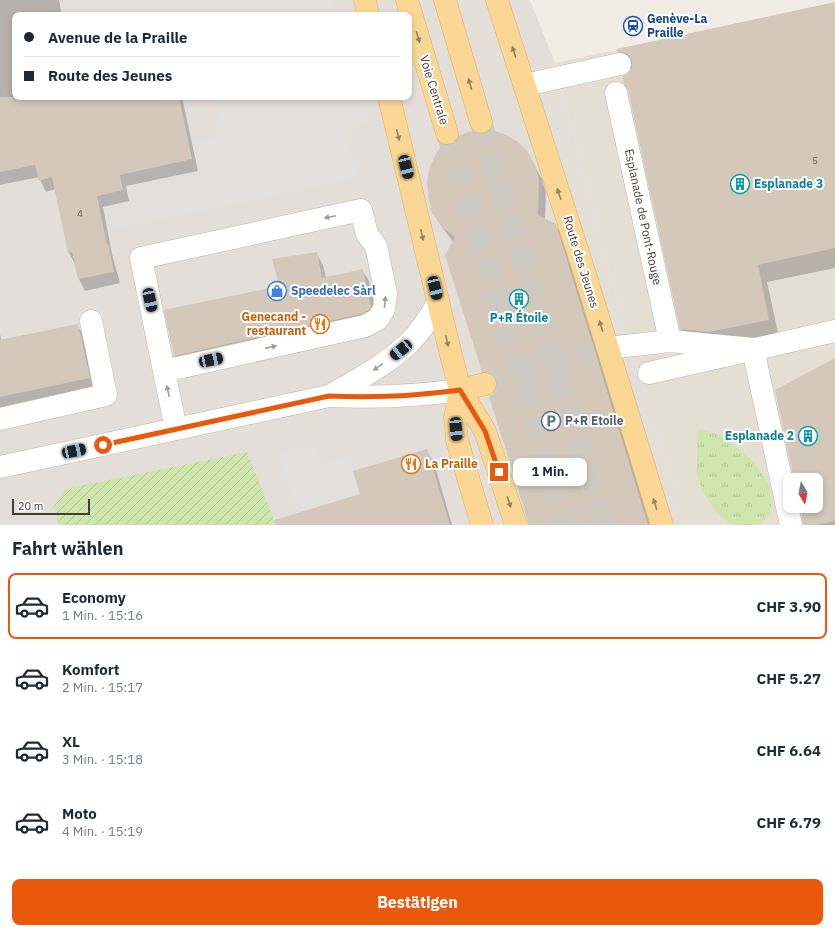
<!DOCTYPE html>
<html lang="de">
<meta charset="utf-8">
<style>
body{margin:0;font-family:"IBM Plex Sans",sans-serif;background:#f6f6f7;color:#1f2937;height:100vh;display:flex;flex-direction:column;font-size:15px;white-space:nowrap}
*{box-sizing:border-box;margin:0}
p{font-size:13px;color:#747a83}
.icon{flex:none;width:22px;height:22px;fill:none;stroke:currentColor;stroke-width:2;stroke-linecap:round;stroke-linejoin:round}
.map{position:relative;height:525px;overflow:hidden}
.sheet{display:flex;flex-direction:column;background:#fff;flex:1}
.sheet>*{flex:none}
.guide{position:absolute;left:12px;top:12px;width:400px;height:88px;border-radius:8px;box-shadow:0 2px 6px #0003;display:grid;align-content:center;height:88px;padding:0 12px;background:#fff}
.needle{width:26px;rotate:170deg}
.tools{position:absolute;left:783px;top:473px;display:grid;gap:8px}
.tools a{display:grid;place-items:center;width:40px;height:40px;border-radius:8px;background:#fff;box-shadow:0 2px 6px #0003;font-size:20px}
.scale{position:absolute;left:12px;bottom:10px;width:78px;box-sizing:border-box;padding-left:4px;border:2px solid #433d34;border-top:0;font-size:11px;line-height:14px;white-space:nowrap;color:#433d34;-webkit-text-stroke:3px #fff;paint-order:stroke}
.end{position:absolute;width:18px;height:18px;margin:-9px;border:5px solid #ea580c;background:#fff;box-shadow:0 0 0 2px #fff}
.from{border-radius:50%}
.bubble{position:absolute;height:28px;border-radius:8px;background:#fff;box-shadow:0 2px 6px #0003;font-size:13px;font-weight:700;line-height:28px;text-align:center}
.car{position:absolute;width:12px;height:24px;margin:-12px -6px;border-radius:5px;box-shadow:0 0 3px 1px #0007;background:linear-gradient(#222 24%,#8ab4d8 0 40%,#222 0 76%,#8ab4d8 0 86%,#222 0)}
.guide b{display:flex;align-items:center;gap:14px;height:38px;font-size:15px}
.guide b+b{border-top:1px solid #e0e1e3}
.guide i{width:10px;height:10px;background:#1f2937}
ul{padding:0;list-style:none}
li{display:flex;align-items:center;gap:12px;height:66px;margin:0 8px 6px;padding:0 4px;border:2px solid transparent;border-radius:8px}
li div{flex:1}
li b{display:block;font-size:15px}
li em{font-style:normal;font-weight:700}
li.active{border-color:#ea580c}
li>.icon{width:36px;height:36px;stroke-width:1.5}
h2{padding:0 12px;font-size:18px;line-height:48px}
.primary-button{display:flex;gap:8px;margin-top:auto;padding:8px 12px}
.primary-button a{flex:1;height:46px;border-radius:8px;background:#ea580c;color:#fff;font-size:16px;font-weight:700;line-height:46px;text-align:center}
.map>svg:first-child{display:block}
</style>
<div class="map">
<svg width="835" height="525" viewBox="0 0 835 525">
<defs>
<pattern id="grass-tufts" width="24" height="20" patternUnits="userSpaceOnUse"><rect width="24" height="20" fill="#cfe5ae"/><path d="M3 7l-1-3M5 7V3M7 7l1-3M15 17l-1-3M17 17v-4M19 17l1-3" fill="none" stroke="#b3c596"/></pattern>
<pattern id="garden-furrows" width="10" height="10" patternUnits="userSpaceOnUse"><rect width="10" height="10" fill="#cfe5ae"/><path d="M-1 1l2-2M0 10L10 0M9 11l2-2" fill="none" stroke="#b3c596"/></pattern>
</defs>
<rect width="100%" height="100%" fill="#f2ede4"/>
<!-- residential -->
<path fill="#e5ded3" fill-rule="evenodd" d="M835,3v522h-150l-62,-203 -68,-259zM790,480h26v26h-26z"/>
<!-- industrial -->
<path fill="#e4ded9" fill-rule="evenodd" d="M0,0h530l25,63 68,259 62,203h-685zM15,15h394v82h-394z"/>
<!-- grass -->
<path fill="url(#grass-tufts)" d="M698,429l24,6 32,27 14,21 4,20 -3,13 -11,9h-22l-9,-3 -13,-13 -12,-19 -5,-18v-27z"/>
<!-- garden -->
<path fill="url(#garden-furrows)" d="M247,452l29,73h-217l-6,-18 12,-18z"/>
<!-- parking -->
<path fill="#e2e0dd" d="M56,0h276l5,15h-278z
M214,97h148l8,25 -25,7 13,49 -254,53 -7,-35 26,-6 -3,-15 72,-16 -3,-16 34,-7z
M316,445l5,19 28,-8 11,38 -62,19 -21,-60z"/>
<!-- shadow -->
<path fill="#0003" d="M0,0h59l3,15h-47v82h167l16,74 -72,15 3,15 -26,6 9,47 8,29 -35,8 -6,-12 -4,-15 -6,-11 -13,-64 -10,3 -7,-15 -39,8z
M835,4v264l-68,14 12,55 -88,10 -10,-18 -49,-260h-4l-10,-18z
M526,152l16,27 4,14 -1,27 10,4 8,14 87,287h-120l-35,-132 3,-5 -1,-3h-7l-8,-13 -28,-129 -13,-17 -8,-14z
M316,253l7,12 3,13 36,-8 7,11 8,38 -196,48 -6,-11 105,-69z
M77,325l7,11 12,53 -96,25v-80l1,6z
M835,360v165h-31l-3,-19h15v-26h-21z
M427,451l7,12 18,62h-175l84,-30z"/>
<!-- building -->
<path fill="#d3c8ba" d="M835,2v246l-77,17 11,55 -60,12 -29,-3 -52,-239 -4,-6 -1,-8 5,-3 4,-5v-7l-3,-6 -6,-3h-6v-3z
M0,97h179l13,62 -72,16 3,15 -26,6 10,49 1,-1 6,28 -36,7 -6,-27 -4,1 -16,-76 -13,4 -4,-16 -35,7z
M491,130l13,4 13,7 10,10 8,14 4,15 -1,35 18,9 92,301h-119l-40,-129 5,-3 3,-5v-7l-3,-5 -5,-4h-7l-37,-117 10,-18 -12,-9 -11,-15 -3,-14 -2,-17 3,-16 8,-16 6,-5h7l5,-3 3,-6 6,-3 7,-2 6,3h6z
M317,252l5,26 41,-9 8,38 -2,3 -8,4 -187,42 -10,-46 115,-24 -7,-27z
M78,324l12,54 -90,19v-57z
M835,358v163l-19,4h-13l-3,-19h16v-26h-22l-19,-90z
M427,449l23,76h-174l-1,-5 85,-26 -7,-23z"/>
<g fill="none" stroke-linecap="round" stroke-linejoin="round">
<!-- major-tunnel -->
<path stroke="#cfcac1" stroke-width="22" stroke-dasharray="22 11" stroke-linecap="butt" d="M481,122l122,403
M447,133l119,392
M485,384l110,-32"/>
<defs>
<path id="minor" d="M525,85l95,-21
M616,93l54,248
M608,348l62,-7 83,8 38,176
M164,371l-23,-113 220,-48 6,24 9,12 10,47 -2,16 -6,10 -13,7 -201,45 12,58
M649,373l186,-42
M329,396c28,-16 57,-31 80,-53 12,-12 21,-26 29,-40
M0,419l106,-24 -15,-74
M0,467l329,-71c44,2 88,0 131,-6"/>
<path id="major" d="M365,0l3,15
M407,0l40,133
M445,0l36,122
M497,0l87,271 78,254
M389,97l61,254 10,39 25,41 31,94
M460,390l-5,28 2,22 25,85
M460,390l25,-6"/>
</defs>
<!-- minor casing -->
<use href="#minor" stroke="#bfb7aa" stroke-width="23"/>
<!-- major casing -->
<use href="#major" stroke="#dfb365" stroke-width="23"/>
<!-- minor -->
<use href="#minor" stroke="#fff" stroke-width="22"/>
<!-- major -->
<use href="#major" stroke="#fad794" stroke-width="22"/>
</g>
<!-- one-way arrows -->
<defs><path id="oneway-solid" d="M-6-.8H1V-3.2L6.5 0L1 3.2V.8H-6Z"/></defs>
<g fill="#95825f">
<use href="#oneway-solid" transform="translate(418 37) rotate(73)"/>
<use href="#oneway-solid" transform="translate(514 52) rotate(-108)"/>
<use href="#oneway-solid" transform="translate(470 84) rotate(-106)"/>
<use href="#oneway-solid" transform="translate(398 135) rotate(76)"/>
<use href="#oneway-solid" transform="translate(559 194) rotate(-108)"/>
<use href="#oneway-solid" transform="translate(422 235) rotate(77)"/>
<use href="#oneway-solid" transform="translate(601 326) rotate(-107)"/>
<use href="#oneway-solid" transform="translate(447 341) rotate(77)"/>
<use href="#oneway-solid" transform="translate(509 502) rotate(72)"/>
<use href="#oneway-solid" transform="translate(655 504) rotate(-107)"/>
</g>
<g fill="#a19e9a">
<use href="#oneway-solid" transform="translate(330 217) rotate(168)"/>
<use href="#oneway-solid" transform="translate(385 302) rotate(-84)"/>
<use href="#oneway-solid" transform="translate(271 347) rotate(-13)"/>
<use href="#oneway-solid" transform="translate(378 367) rotate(145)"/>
<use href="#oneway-solid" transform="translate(168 391) rotate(-102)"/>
</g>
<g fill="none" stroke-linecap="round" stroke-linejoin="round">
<!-- route -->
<path stroke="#ea580c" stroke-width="5" d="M103,445l226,-49c44,2 88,0 131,-6l25,41 14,41"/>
</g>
<!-- icons -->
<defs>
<symbol id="station-ring" viewBox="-11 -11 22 22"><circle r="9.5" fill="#fff" stroke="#1a4fb4" stroke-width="1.5"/><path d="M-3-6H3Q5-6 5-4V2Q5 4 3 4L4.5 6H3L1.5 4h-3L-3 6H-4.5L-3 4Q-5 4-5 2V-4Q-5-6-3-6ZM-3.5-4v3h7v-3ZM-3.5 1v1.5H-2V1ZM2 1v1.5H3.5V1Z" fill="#1a4fb4"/></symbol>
<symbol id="building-ring" viewBox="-11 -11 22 22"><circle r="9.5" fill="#fff" stroke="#0f9aa8" stroke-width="1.5"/><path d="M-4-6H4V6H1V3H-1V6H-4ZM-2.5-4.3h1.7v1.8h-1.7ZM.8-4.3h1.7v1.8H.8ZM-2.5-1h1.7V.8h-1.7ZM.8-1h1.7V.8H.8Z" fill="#0f9aa8"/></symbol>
<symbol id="shop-ring" viewBox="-11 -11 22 22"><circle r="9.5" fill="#fff" stroke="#3f7fe0" stroke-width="1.5"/><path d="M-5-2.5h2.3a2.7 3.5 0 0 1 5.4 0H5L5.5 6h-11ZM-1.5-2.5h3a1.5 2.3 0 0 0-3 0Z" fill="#3f7fe0"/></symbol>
<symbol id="restaurant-ring" viewBox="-11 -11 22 22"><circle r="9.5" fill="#fff" stroke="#e8710a" stroke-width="1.5"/><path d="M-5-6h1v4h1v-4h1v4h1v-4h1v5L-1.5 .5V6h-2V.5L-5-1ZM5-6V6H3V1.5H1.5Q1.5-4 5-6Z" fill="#e8710a"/></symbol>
<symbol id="parking-ring" viewBox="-11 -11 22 22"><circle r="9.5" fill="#fff" stroke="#5c6f8a" stroke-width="1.5"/><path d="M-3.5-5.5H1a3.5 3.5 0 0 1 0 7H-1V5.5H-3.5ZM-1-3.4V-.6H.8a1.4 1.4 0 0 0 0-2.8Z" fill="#5c6f8a"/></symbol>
</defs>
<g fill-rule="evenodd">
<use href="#station-ring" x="622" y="15" width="22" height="22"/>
<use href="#building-ring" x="729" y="173" width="22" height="22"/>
<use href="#shop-ring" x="266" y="280" width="22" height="22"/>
<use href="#building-ring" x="508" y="288" width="22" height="22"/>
<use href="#restaurant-ring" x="309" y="313" width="22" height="22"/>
<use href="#parking-ring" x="540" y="410" width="22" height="22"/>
<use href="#building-ring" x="797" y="425" width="22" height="22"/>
<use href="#restaurant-ring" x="400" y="453" width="22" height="22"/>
</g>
<g text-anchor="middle" stroke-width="4" stroke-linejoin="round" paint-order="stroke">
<!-- number labels -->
<g font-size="10" fill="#676056">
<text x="815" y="164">5</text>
<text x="80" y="217">4</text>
</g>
<!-- transit labels -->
<g font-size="12" font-weight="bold" fill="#164399" stroke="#fff" text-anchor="start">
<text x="647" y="23">Genève-La<tspan x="647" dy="14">Praille</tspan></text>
</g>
<!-- street labels -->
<g font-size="12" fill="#433d34" stroke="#fff">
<text transform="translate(434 90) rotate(73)" y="4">Voie Centrale</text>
<text transform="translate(643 217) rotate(78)" y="4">Esplanade de Pont-Rouge</text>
<text transform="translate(581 262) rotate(73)" y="4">Route des Jeunes</text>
</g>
<!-- culture labels -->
<g font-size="12" font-weight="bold" fill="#0d838f" stroke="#fff" text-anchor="start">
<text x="754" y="188">Esplanade 3</text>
<text x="519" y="322" text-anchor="middle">P+R Étoile</text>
<text x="794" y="440" text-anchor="end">Esplanade 2</text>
</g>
<!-- shop labels -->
<g font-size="12" font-weight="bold" fill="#366cbe" stroke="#fff" text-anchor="start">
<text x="291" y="295">Speedelec Sàrl</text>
</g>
<!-- food labels -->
<g font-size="12" font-weight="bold" fill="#c56008" stroke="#fff" text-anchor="end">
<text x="306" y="321">Genecand -<tspan x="306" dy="14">restaurant</tspan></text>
<text x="425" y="468" text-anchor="start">La Praille</text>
</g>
<!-- service labels -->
<g font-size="12" font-weight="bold" fill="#4e5e75" stroke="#fff" text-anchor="start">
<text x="565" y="425">P+R Etoile</text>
</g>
</g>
</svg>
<div class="tools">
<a><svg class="needle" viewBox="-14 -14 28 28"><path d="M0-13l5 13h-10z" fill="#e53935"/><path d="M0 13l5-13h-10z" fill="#747a83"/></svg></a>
</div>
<div class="scale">20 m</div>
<i class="end from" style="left:103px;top:445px"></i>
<i class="end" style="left:499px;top:472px"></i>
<div class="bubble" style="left:513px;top:458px;width:74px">1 Min.</div>
<i class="car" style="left:406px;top:167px;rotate:166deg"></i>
<i class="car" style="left:435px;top:288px;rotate:167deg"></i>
<i class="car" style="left:150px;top:300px;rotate:168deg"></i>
<i class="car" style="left:401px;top:350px;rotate:231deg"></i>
<i class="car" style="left:211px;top:360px;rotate:78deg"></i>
<i class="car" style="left:456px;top:429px;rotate:175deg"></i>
<i class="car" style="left:74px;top:451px;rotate:78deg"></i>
<div class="guide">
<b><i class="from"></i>Avenue de la Praille</b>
<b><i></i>Route des Jeunes</b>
</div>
</div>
<section class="sheet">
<h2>Fahrt wählen</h2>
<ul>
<li class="active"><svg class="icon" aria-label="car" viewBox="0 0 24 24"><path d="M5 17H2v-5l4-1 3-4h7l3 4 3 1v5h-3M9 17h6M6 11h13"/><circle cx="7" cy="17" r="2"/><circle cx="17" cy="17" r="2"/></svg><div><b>Economy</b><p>1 Min. · 15:16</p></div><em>CHF 3.90</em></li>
<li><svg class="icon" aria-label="car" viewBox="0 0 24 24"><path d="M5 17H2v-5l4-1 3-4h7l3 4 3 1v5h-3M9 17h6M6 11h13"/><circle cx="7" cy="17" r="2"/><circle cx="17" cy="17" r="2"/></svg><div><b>Komfort</b><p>2 Min. · 15:17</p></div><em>CHF 5.27</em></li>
<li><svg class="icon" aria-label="car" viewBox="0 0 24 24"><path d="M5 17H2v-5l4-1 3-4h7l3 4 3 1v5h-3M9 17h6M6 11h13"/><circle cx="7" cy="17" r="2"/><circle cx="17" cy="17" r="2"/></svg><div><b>XL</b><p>3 Min. · 15:18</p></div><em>CHF 6.64</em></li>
<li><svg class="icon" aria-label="car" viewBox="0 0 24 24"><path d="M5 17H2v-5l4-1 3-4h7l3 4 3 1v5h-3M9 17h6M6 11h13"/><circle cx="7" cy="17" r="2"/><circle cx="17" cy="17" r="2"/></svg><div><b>Moto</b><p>4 Min. · 15:19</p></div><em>CHF 6.79</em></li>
</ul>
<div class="primary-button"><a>Bestätigen</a></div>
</section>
